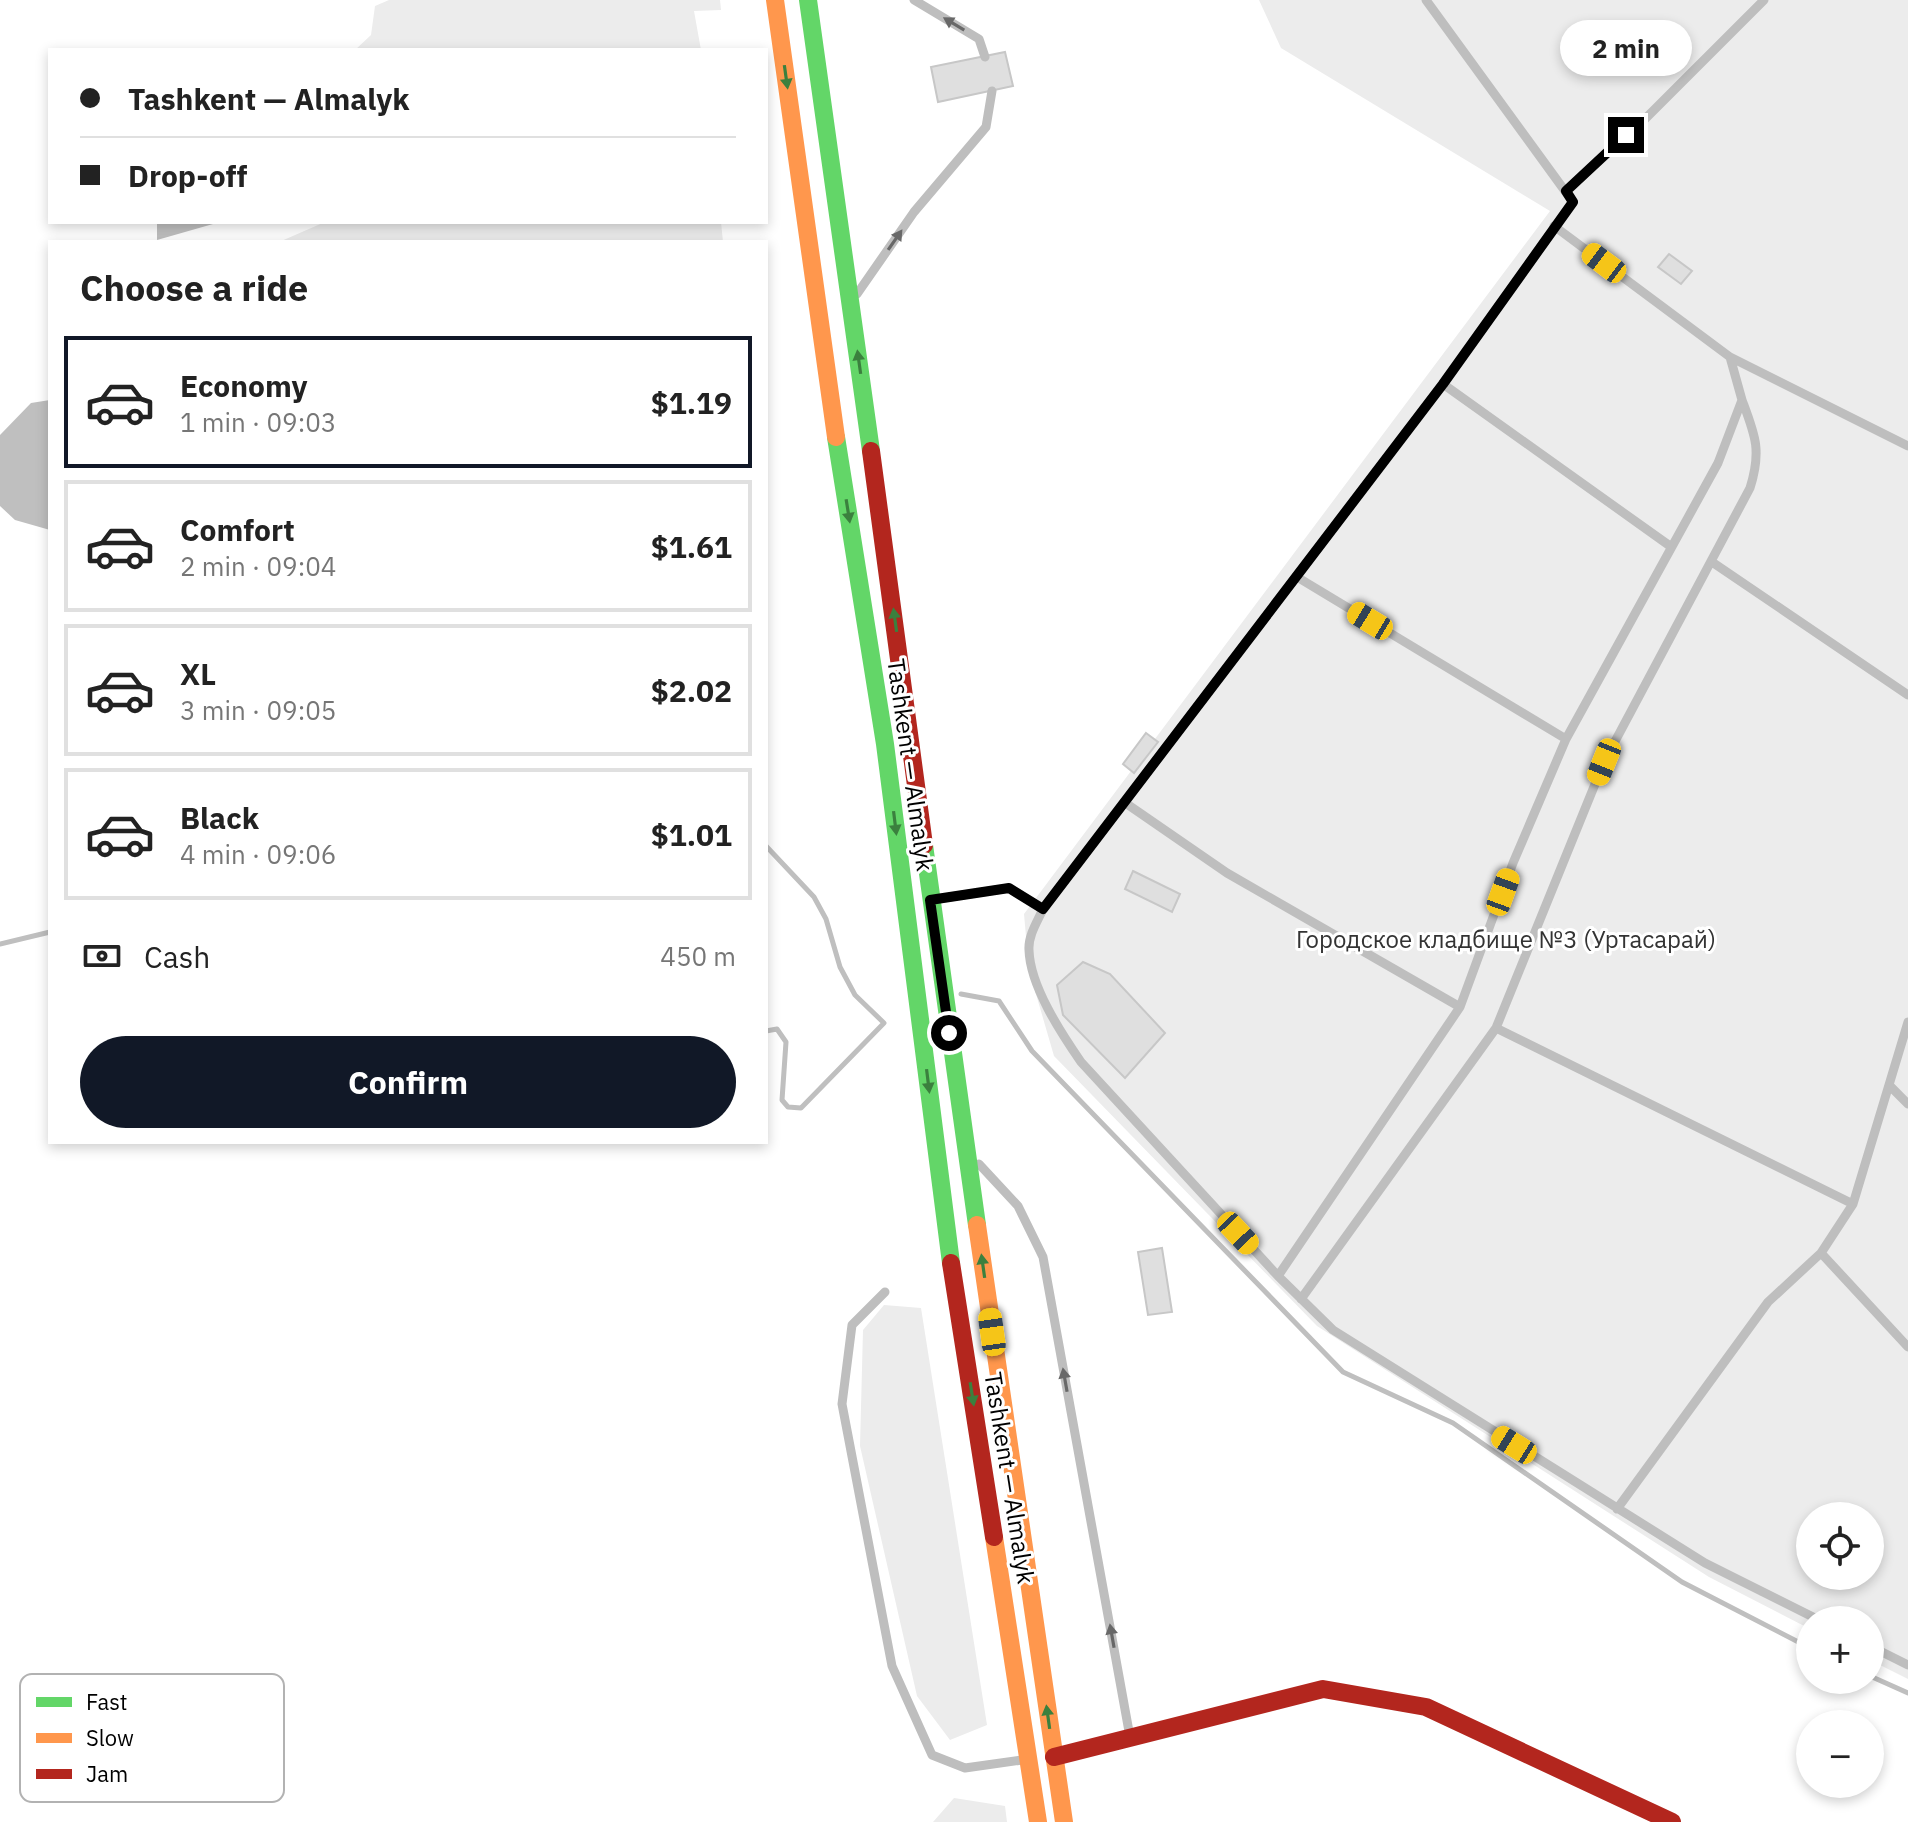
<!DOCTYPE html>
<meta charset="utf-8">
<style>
body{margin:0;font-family:"IBM Plex Sans",sans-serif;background:#f2f2f2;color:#222;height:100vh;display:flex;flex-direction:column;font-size:30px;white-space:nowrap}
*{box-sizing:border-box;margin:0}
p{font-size:26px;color:#767676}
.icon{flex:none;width:44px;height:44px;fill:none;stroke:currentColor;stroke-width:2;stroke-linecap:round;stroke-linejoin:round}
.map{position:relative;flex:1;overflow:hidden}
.details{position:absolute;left:48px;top:240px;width:720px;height:904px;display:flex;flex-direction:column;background:#fff;border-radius:0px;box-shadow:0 4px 12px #0003}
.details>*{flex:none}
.top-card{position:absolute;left:48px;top:48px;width:720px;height:176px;border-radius:0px;box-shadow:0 4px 12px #0003;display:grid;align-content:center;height:176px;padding:0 32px;background:#fff}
.tools{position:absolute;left:1796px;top:1502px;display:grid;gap:16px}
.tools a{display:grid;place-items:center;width:88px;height:88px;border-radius:50%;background:#fff;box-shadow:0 4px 12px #0003;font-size:40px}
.end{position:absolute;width:36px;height:36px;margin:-18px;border:10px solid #000;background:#fff;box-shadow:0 0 0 4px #fff}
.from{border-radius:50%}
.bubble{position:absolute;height:56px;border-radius:28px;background:#fff;box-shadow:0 4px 12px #0003;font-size:26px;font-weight:800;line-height:56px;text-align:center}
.car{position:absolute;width:24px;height:48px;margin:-24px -12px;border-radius:10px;box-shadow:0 0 6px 2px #0007;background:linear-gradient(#f5c518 24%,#345 0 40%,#f5c518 0 76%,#345 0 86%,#f5c518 0)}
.top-card b{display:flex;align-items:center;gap:28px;height:76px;font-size:30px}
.top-card b+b{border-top:2px solid #e0e0e0}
.top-card i{width:20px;height:20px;background:#222}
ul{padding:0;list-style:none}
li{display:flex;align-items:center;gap:24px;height:132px;margin:0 16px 12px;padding:0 16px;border:4px solid #e0e0e0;border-radius:0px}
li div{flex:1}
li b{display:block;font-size:30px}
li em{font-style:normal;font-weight:800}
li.active{border-color:#111827}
li>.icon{width:72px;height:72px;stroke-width:1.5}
h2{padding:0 32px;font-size:36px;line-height:96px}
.pay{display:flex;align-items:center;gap:20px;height:88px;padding:0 32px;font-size:30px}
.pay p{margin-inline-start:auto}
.button{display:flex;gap:16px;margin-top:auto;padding:16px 32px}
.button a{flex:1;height:92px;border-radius:48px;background:#111827;color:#fff;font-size:32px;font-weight:800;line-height:92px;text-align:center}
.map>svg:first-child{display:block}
</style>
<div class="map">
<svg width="1908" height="1822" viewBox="0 0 1908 1822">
<rect width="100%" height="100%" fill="#fff"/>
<!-- green -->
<path fill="#ececec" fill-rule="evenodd" d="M389,0h331l1,10 -27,1 7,39h-346l16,-15 4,-29z
M1259,0h649v1679l-38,-19v-40h-60v9l-101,-52 -392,-251 -263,-270 -25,-86 -5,-56 526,-703 -269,-163zM1810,1516h60v60h-60z
M325,222h396l2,20h-444z
M884,1305l37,3 66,417 -37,15 -33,-44 -57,-250 3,-116z
M954,1798l51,8 2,16h-74z"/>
<!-- water -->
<path fill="#bfbfbf" d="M157,222h63l-63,18z
M50,400v130l-35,-10 -15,-14v-71l31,-32z"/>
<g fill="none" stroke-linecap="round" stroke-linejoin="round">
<!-- stream -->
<path stroke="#bfbfbf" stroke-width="5" d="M766,846l48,51 12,22 14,48 15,28 29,28 -83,85 -13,-1 -6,-7 4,-58 -9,-13 -11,2
M0,944l50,-12
M961,994l38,7 33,50 311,321 110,51 229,159 128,66
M1870,1676l38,17"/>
</g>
<!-- building -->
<path fill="#dfdfdf" stroke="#c7c7c7" stroke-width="2" d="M1005,52l8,34 -75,16 -7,-35z
M1669,254l23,17 -11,13 -23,-17z
M1146,733l12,9 -24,31 -11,-9z
M1133,871l47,23 -8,18 -47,-23z
M1083,962l27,12 55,59 -40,45 -62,-63 -6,-30z
M1162,1248l10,64 -24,3 -10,-63z"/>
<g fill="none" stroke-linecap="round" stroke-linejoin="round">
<!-- lane -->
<path stroke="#bebebe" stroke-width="9" d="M914,0l65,39 6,18
M1426,0l147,202 -130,182 -400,525c-6,13 -15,27 -14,41 1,36 32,83 52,112l197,214 55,54 372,233 114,57
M1566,191l75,-68 123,-123
M1554,226l176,131 178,89
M857,294l57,-82 72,-85 6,-36
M1443,384l227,162
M1712,562l196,133
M1297,577l269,162
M1124,802l103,71 233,134
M937,899l72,-11 34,21
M1496,1028l357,176
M1889,1085l19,19
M979,1164l39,42 25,51 87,480
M1821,1253l87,94
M1278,1276l182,-269 53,-144 53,-124 152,-276 24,-63 -12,-43
M885,1292l-33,33 -10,79 50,262 40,89 33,13 57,-8
M1301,1299l195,-271 108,-266 146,-274c12,-38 5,-53 -8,-88
M1617,1509l151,-207 53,-49 32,-49 55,-182
M1870,1646l38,19"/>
<!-- fast -->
<path stroke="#63d668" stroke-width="18" d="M808,0l63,451
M836,437l49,307 66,519
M924,845l53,380"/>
<!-- slow -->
<path stroke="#ff974d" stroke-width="18" d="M775,0l61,437
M977,1225l87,597
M994,1537l44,285"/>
<!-- jam -->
<path stroke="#b3261e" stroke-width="18" d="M871,451l53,394
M951,1263l43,274
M1054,1757l269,-68 103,18 246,115"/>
</g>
<!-- one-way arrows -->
<defs><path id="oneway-solid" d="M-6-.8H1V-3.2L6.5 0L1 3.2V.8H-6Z" transform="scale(2)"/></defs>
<g fill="#686868">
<use href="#oneway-solid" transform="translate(954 24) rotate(-149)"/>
<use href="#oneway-solid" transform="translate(895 240) rotate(-55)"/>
<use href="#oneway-solid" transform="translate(1065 1380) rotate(-100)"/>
<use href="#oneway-solid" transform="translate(1112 1636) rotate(-100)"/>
</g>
<g fill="#3b803e">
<use href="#oneway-solid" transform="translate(786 77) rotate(82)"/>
<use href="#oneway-solid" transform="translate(859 362) rotate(-98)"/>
<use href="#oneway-solid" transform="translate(848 511) rotate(81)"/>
<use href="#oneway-solid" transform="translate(895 620) rotate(-98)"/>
<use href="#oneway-solid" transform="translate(895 823) rotate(83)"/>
<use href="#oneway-solid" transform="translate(928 1081) rotate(83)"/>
<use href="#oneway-solid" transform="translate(983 1266) rotate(-98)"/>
<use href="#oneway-solid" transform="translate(972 1394) rotate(81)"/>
<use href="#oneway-solid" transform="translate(1048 1717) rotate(-98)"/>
</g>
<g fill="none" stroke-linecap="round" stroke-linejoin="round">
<!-- route -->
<path stroke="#000" stroke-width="10" d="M949,1033l-19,-133 79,-12 34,21 400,-525 130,-182 -7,-11 60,-56"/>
</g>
<g text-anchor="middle" stroke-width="6" stroke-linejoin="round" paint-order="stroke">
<!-- street labels -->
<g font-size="24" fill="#000" stroke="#fff">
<text transform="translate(910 765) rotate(82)" y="8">Tashkent — Almalyk</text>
<text transform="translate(1009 1478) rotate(81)" y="8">Tashkent — Almalyk</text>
</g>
<!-- park labels -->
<g font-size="24" fill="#333" stroke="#fff">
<text x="1506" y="948">Городское кладбище №3 (Уртасарай)</text>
</g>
</g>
<!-- legend -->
<rect x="20" y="1674" width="264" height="128" rx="12" fill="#fff" stroke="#b2b2b2" stroke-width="2"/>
<rect x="36" y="1697" width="36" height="10" fill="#63d668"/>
<rect x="36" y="1733" width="36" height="10" fill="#ff974d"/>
<rect x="36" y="1769" width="36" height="10" fill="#b3261e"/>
<g font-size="22" fill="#000">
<text x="86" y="1710">Fast</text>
<text x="86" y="1746">Slow</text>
<text x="86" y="1782">Jam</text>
</g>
</svg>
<div class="tools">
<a><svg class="icon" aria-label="locate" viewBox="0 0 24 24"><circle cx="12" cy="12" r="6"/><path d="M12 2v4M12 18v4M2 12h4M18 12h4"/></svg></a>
<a>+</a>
<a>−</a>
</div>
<i class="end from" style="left:949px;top:1033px"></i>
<i class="end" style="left:1626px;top:135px"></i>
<div class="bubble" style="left:1560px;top:20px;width:132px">2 min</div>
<i class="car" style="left:1604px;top:263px;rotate:307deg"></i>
<i class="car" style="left:1370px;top:621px;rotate:301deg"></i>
<i class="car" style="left:1604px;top:762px;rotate:202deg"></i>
<i class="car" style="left:1503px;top:892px;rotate:20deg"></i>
<i class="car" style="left:1238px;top:1233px;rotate:137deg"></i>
<i class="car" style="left:992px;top:1332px;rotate:352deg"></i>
<i class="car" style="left:1514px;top:1445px;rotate:302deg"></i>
<div class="top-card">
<b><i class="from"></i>Tashkent — Almalyk</b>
<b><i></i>Drop-off</b>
</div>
<section class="details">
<h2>Choose a ride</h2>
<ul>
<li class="active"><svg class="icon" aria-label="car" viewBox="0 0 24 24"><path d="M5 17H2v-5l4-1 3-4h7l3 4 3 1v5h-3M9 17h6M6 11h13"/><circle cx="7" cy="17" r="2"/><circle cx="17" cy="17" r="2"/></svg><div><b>Economy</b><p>1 min · 09:03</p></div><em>$1.19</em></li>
<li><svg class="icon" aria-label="car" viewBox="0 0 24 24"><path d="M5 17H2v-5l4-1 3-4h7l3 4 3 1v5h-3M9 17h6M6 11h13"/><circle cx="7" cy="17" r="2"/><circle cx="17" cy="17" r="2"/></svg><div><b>Comfort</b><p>2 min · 09:04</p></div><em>$1.61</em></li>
<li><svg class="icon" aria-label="car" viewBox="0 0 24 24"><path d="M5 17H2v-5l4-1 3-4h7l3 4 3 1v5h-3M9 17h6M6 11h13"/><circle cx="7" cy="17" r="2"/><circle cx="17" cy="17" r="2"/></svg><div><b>XL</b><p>3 min · 09:05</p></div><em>$2.02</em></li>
<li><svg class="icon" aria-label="car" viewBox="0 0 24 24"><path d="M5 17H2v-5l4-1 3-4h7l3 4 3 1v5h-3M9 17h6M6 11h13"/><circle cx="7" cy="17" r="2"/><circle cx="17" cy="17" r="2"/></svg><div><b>Black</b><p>4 min · 09:06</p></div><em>$1.01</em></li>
</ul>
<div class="pay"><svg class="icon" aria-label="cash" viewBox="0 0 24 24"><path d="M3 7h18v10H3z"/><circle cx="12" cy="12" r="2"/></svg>Cash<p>450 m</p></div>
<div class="button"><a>Confirm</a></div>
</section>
</div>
